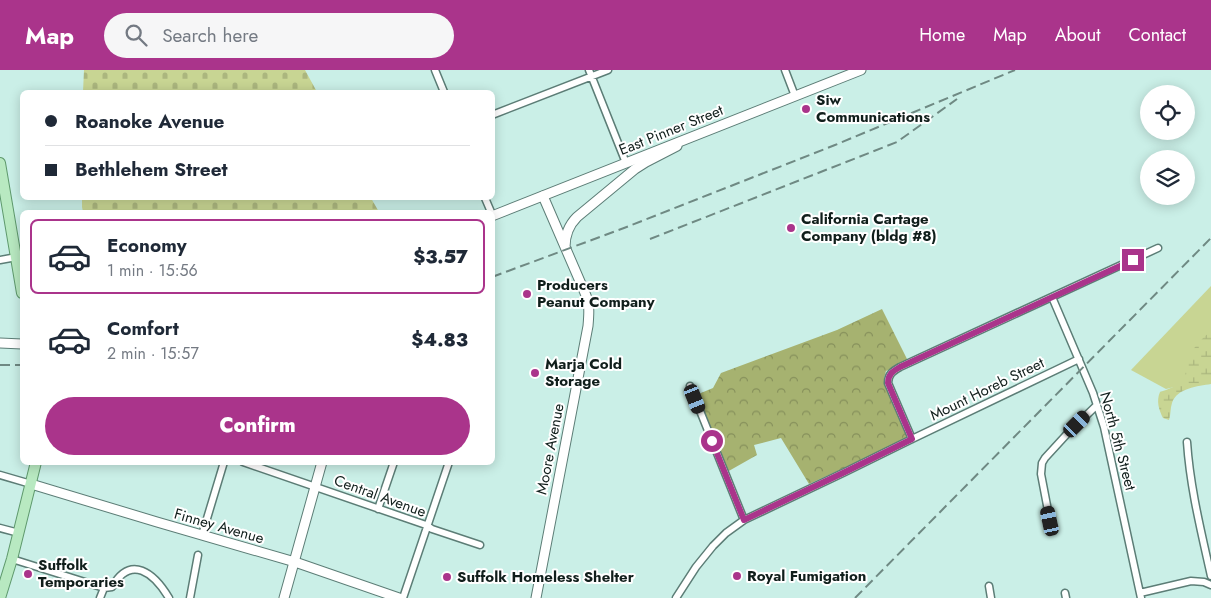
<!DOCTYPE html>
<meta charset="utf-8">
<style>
body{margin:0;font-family:Jost,sans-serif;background:#f6f6f7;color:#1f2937;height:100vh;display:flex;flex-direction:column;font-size:19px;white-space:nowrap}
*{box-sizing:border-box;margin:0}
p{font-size:16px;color:#747a83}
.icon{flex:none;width:28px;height:28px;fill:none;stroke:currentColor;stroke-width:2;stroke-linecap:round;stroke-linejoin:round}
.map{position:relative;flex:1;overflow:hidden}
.panel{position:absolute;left:20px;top:140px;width:475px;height:255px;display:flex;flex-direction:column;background:#fff;border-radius:8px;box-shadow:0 2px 12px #0003}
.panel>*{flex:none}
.top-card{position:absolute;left:20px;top:20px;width:475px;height:110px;border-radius:8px;box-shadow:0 2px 12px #0003;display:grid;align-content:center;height:110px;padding:0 25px;background:#fff}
.fabs{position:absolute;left:1140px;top:15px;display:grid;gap:10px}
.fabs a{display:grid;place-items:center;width:55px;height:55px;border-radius:50%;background:#fff;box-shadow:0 2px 12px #0003;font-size:25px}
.end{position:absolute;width:22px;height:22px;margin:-11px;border:6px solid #aa348b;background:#fff;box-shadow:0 0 0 2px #fff}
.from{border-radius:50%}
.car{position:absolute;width:15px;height:30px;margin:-15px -8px;border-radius:6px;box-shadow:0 0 4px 1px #0007;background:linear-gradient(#222 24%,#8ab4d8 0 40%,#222 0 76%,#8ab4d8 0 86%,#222 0)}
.top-card b{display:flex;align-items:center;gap:18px;height:48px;font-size:19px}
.top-card b+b{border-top:1px solid #e0e1e3}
.top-card i{width:12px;height:12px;background:#1f2937}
ul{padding:9px 0 0;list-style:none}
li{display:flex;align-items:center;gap:15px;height:75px;margin:0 10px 8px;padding:0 15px;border:2px solid transparent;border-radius:8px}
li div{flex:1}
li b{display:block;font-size:19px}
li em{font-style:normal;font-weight:800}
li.selected{border-color:#aa348b}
li>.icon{width:45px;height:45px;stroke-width:1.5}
.button{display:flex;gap:10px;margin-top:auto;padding:10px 25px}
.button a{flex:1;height:58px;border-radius:30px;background:#aa348b;color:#fff;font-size:20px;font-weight:800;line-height:58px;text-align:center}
header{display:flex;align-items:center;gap:30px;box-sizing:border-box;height:70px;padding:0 25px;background:#aa348b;color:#fff}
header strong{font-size:24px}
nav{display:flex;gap:28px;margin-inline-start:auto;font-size:18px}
.search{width:350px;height:45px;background:#f6f6f7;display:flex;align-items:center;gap:12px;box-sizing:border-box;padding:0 18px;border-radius:28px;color:#747a83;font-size:19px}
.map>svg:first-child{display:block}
</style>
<header>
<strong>Map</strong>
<div class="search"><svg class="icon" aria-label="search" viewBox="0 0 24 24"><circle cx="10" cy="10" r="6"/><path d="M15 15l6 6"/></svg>Search here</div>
<nav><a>Home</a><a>Map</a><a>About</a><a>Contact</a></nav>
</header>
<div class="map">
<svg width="1211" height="528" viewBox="0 0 1211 528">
<defs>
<pattern id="forest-crowns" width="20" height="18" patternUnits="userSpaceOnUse" patternTransform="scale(1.25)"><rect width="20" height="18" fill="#a6b270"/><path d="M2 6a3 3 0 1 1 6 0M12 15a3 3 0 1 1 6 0" fill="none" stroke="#86905b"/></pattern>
<pattern id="wetland-marsh" width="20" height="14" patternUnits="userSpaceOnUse" patternTransform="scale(1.25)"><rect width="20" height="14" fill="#c8d593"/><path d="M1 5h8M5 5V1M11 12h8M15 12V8" fill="none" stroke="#abb67e"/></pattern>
<pattern id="cemetery-stones" width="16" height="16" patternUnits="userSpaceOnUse" patternTransform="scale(1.25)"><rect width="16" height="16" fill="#c8d593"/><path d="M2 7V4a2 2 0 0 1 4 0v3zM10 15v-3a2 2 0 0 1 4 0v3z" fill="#abb67e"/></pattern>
</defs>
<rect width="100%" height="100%" fill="#caefe7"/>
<!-- green -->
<path fill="#c8d593" d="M1211,216v92l-45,11 -35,-19z"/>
<!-- forest -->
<path fill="url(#forest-crowns)" d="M882,239l26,52 -22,10 -2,7 24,61 -99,45 -28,-46 -27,7 3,10 -30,17 -31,-77 17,-7 8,-15 116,-43z"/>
<!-- wetland -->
<path fill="url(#wetland-marsh)" d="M1211,262v52c-13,2 -34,4 -39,19 -2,6 -1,11 -3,17l-6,-2c-4,-8 -7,-17 -3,-26 7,-2 20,-7 24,-14 3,-6 1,-14 4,-20 2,-6 17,-24 23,-26z"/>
<!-- cemetery -->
<path fill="url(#cemetery-stones)" d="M84,0h221l12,22h-234z
M82,128h289l8,14h-296l-1,-5z"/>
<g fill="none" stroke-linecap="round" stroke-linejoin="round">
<defs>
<path id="minor" d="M435,0l9,22
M589,0l37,93
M785,0l10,26
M492,45l116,-45
M485,128l6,14
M0,190l22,-4
M1052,227l41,96 11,34 37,171
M690,316l54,134
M912,369l-24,-56c0,-9 5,-12 12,-16l258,-119
M1187,372c3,45 14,89 24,134
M243,392l183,63 6,4 48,16
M0,405l31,9
M378,439l16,-47
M1050,451l-9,-47 1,-11 3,-5 22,-24 30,-29
M0,458l19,5
M202,465l22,-73
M12,489l92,29 8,-1c19,-33 42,-14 57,11
M989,516l2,12
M1065,523l1,5
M1140,523l51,-12 13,1 7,3
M100,528l4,-10
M190,528l8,-43
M403,528l46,-136
M676,528l20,-31 17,-21 13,-13 18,-13 101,-48 67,-33 167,-80"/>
<path id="tertiary" d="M565,177c0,-12 3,-21 12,-30l58,-48 11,-7 31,-16
M0,273l22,1
M31,414l126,38 138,40 104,36
M536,528l52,-272c1,-12 2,-22 -3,-33l-42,-97"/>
<path id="secondary" d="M492,146l369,-146
M284,528l38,-136"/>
<path id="primary" d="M0,93l22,130
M0,528l12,-39 24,-97"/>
</defs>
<!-- minor casing -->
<use href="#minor" stroke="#5c7d76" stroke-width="9"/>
<!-- tertiary casing -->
<use href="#tertiary" stroke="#5c7d76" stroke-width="11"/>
<!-- secondary casing -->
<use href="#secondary" stroke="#5c7d76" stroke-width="11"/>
<!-- primary casing -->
<use href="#primary" stroke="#5e996c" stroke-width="12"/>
<!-- minor -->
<use href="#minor" stroke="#fff" stroke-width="6"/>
<!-- tertiary -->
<use href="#tertiary" stroke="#fff" stroke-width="9"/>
<!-- secondary -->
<use href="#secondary" stroke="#fff" stroke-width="9"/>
<!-- primary -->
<use href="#primary" stroke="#b8e9c1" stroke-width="10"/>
<!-- rail -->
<path stroke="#6f8983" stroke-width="2" stroke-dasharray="10 5" stroke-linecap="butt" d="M650,169l247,-97 60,-43
M492,207l132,-49 211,-83 180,-75
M0,295h22
M855,528l356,-360"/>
</g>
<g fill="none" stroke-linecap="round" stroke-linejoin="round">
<!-- route -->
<path stroke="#aa348b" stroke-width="6" d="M712,371l32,79 101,-48 67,-33 -24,-56c0,-9 5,-12 12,-16l233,-107"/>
</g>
<!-- markers -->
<g fill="#aa348b" stroke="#fff" stroke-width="2">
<circle cx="806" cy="39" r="5"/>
<circle cx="791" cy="158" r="5"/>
<circle cx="527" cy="224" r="5"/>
<circle cx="535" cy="303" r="5"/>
<circle cx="28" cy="504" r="5"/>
<circle cx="737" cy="506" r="5"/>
<circle cx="447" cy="507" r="5"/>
</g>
<g text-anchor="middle" stroke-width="4" stroke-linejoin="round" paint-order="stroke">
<!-- poi labels -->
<g font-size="15" font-weight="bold" fill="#101e1b" stroke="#fff" text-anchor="start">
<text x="816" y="35">Siw<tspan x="816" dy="17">Communications</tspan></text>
<text x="801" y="154">California Cartage<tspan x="801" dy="17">Company (bldg #8)</tspan></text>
<text x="537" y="220">Producers<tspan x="537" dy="17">Peanut Company</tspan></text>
<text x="545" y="299">Marja Cold<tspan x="545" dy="17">Storage</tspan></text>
<text x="38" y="500">Suffolk<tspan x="38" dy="17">Temporaries</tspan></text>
<text x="747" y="511">Royal Fumigation</text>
<text x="457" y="512">Suffolk Homeless Shelter</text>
</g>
<!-- street labels -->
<g font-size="15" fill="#101e1b" stroke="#fff">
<text transform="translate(671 60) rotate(-22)" y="5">East Pinner Street</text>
<text transform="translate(987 319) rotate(-26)" y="5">Mount Horeb Street</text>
<text transform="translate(1118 371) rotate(75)" y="5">North 5th Street</text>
<text transform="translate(550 379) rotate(-79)" y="5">Moore Avenue</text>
<text transform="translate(380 426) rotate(20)" y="5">Central Avenue</text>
<text transform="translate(219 456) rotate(16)" y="5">Finney Avenue</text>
</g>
</g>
</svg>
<div class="fabs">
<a><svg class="icon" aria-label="locate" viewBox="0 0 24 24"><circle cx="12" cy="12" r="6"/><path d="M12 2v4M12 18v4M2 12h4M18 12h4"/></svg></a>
<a><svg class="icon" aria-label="layers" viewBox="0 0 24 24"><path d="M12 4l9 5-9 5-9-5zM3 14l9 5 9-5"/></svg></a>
</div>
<i class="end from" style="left:712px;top:371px"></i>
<i class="end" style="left:1133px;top:190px"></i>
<i class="car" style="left:695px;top:329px;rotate:158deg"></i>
<i class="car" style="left:1077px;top:354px;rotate:45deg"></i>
<i class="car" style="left:1050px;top:451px;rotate:348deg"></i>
<div class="top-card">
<b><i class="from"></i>Roanoke Avenue</b>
<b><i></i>Bethlehem Street</b>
</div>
<section class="panel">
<ul>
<li class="selected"><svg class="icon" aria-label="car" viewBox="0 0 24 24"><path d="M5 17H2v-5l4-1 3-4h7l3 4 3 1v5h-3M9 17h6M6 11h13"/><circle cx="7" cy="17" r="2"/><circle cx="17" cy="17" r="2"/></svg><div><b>Economy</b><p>1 min · 15:56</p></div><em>$3.57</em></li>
<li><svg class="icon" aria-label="car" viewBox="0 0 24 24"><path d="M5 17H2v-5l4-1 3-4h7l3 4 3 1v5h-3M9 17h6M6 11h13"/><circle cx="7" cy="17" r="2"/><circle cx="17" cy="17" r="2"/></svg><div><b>Comfort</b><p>2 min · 15:57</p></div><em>$4.83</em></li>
</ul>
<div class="button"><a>Confirm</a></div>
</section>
</div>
